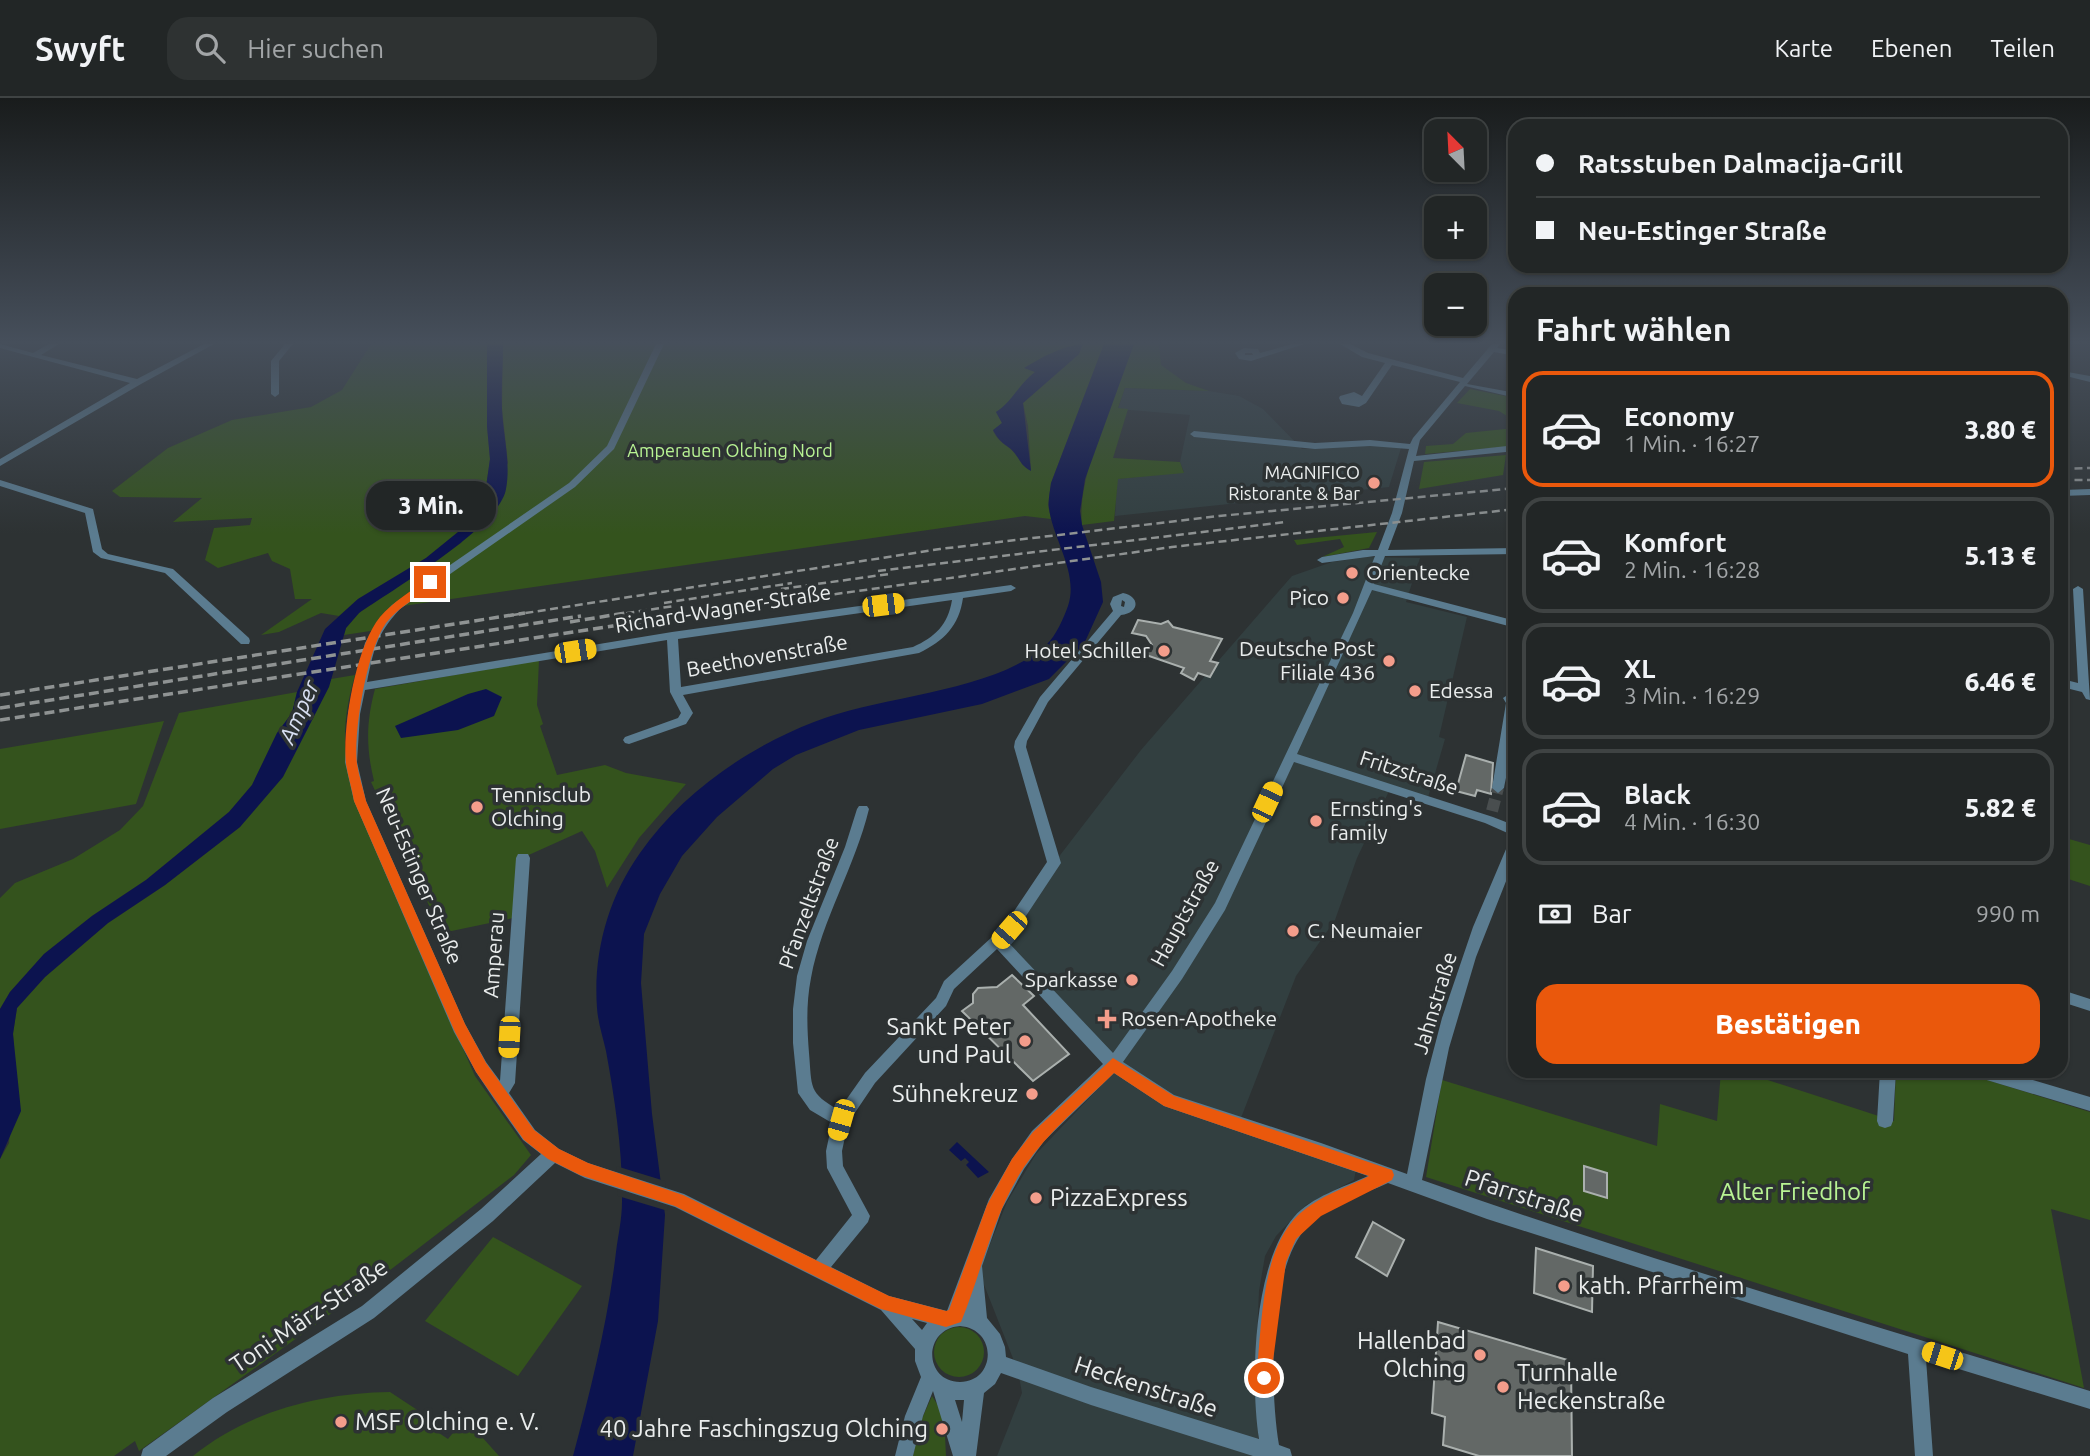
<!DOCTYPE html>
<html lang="de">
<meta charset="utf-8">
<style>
body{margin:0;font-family:Ubuntu,sans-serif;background:#2e3232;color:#f1f3f6;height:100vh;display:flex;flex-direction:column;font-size:26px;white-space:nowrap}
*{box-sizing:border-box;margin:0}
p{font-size:23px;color:#a2a5a7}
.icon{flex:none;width:38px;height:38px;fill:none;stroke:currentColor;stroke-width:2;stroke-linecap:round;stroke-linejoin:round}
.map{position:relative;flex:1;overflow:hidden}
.panel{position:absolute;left:1508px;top:189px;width:560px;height:791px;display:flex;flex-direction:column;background:#222626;border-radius:21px;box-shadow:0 2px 5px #0004,0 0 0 2px #3f4343}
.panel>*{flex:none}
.guide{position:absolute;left:1508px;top:21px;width:560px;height:154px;border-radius:21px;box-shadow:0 2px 5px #0004,0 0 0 2px #3f4343;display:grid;align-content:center;height:154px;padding:0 28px;background:#222626}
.needle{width:46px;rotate:336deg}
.tools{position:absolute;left:1424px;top:21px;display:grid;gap:14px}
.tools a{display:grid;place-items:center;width:63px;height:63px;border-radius:14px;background:#222626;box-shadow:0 2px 5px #0004,0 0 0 2px #3f4343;font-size:35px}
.end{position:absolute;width:32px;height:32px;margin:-16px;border:9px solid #ea580c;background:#fff;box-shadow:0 0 0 4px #fff}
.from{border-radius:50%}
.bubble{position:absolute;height:49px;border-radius:21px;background:#222626;box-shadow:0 2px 5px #0004,0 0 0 2px #3f4343;font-size:23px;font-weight:800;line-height:49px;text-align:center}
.car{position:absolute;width:21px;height:42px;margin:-21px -10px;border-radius:9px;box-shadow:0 0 5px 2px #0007;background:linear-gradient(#f5c518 24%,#345 0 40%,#f5c518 0 76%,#345 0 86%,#f5c518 0)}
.guide b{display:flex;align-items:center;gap:24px;height:66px;font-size:26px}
.guide b+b{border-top:2px solid #3f4343}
.guide i{width:18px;height:18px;background:#f1f3f6}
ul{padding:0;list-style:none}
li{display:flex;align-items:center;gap:21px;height:116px;margin:0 14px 10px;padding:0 14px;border:4px solid #3f4343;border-radius:21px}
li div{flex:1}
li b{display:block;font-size:26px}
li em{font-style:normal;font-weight:800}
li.selected{border-color:#ea580c}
li>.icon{width:63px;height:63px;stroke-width:1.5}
h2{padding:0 28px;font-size:32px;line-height:84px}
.pay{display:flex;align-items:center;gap:18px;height:77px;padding:0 28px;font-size:26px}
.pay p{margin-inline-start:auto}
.primary-button{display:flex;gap:14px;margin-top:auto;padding:14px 28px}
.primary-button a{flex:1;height:80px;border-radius:21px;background:#ea580c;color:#fff;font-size:28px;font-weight:800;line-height:80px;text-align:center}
header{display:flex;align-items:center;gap:42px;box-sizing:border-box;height:98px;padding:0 35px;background:#222626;border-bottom:2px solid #3f4343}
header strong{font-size:33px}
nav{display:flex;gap:38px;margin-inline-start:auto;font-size:24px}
.search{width:490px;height:63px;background:#2e3232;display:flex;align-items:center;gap:18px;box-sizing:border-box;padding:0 24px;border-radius:21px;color:#a2a5a7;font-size:26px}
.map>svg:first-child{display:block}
</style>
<header>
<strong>Swyft</strong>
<div class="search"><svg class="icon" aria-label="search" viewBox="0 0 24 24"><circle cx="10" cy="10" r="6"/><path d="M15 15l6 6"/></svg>Hier suchen</div>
<nav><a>Karte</a><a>Ebenen</a><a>Teilen</a></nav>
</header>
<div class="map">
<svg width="2090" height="1358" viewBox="0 0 2090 1358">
<rect width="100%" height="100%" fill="#2d3233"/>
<!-- built -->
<path fill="#323f40" d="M1125,290l84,3 30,5 24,13 39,40 79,-4 20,3 -12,39 -274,29 2,-37 67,-7 -4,-10 10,-47 -72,-6z
M1367,459l53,1 -14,44 61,15 -28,120 6,2 -18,62 -37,-12 -33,69 -22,62 -39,56 -57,147 -48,-15 -78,-44 -114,-122 55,-79 87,-113 151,-174 40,-14z
M1114,974l242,97 -2,11 -48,25 -30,31 -11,20 -6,35 -3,67 3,98h-262l25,-63 -4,-22 -39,-99 28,-70 29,-48z"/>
<!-- green -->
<path fill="#34531d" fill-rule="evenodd" d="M371,246h116v82l3,33 -6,42 -21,27 -37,30 -68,41 -19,17 -18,-3 -42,19 -18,3 51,-36h-17l-5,-30 -18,-8 -4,-8 -50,15 -13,-8 9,-32 36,-3 2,-7 -79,4 29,-24 -82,-1 -8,-6 56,-43 64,-28 79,-13 31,-17z
M503,246h601l-53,139 -3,22 3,14 -26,-3 -629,91 -19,23 -33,5 2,-7 13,-15 102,-70 47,-80 -6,-54zM1079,256l-56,49 5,23 3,44c-10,-4 -9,-7 -15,-15 -8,-11 -15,-9 -23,-24l9,-8 -6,-11 12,-8 27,-32 -10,-4z
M1134,246h25l2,21 25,18 23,8 -84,-3 -7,20 10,1 -15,49 67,4 4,11 -66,6 -4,42 -32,4c-6,-48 34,-133 52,-181z
M1470,291l45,9v23l-16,-10 -42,-8z
M1515,330v18l-90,8 1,-8 27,-2 13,-11z
M1506,357l-3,20 -84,14 5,-27z
M1377,434l-8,16 -47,9 22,-10 -4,-8 -43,6 -3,-5z
M539,562l-2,45 6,19 -3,2 17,49 48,-10 21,8 60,11 -47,54 -32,50 -12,-37 -13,-20 -60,27 -9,60 -71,15 -71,-151 3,-1c-8,-33 -8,-59 1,-92z
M355,577c-14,49 -13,79 1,129l119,272 56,79 -17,20 -146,112 -229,164 -4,-10 -21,15h-114v-297l9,-16 6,-74 -2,-36 4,-25 28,-31 63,-54 57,-38 75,-58 74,-112 17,-36z
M297,594l-5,21 -15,20 -25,52 -23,27 -83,68 -54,36 -48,38 -34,38 -10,17v-111l15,-15 58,-24 47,-29 23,-24 36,-93z
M164,623l-28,83 -136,25v-80z
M2062,739l28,8v41l-28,-9z
M1721,973h19l154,50 2,-50h62l132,41v108l-39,-11 33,179 -658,-211 16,-97 215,66 3,-42 57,17z
M493,1139l89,49 -64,90 -93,-55z
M934 1254a25 25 0 1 1 50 0a25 25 0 1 1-50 0Z
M390,1294l41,27 -4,6 21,14 17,-21 34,38h-306c55,-45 128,-63 197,-64z
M932,1298l12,19 2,41h-33l8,-35z"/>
<!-- water -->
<path fill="#0c134f" d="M487,246h16c0,21 -2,43 -1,65 1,27 9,53 4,80 -6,38 -114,101 -147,124l-13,15 -17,59 -46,90 -43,50 -75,58 -57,38 -63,54 -28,31 -4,26 8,77 -21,48v-150l10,-17 34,-38 48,-38 54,-36 83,-68 23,-27 25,-52 15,-20 5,-21 28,-63 33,-30 68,-41 37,-30 21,-27 6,-42 -3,-33z
M1083,246l-4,10 -56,49 8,68c-9,-5 -9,-8 -15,-16 -7,-11 -14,-8 -23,-25l9,-7 -6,-11c16,-10 23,-28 39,-40l-11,-4c18,-11 38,-22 59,-24z
M1104,246h30l-49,135 -5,32 2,14 19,57 2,20 -19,42 -35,35 -67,25 -123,26 -63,25 -23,14 -56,48 -35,39 -22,38 -16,40 -3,49 11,131 13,101 -7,106 -25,135h-60c18,-67 35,-135 43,-204 2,-16 6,-33 6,-50 1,-49 -7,-102 -16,-151 -3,-14 -8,-28 -9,-43 -4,-55 11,-110 43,-155 42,-60 107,-105 174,-131 67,-27 181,-29 233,-78 9,-8 17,-27 21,-38 11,-33 -15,-66 -19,-98 -1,-8 1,-17 2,-25z
M486,591l16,8 -8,19 -36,14 -57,8 -6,-12 73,-32z
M957,1044l32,30 -11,6 -12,-13 3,-3 -4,-4 -4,3 -12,-11z"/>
<!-- pier -->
<path fill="#2d3233" d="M616,1068l49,15 3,30 -50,-15z"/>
<!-- building -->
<path fill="#636866" stroke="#aab0ae" stroke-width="2" d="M1138,522l23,4 7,-3 5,6 49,12 -12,22 8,2 -8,14 -12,-4 -4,7 -13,-7 3,-5 -38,-13 6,-10 -6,-9 -14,-3z
M1466,657l27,8 -2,31 -14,-4 -2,6 -19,-5z
M1012,877l22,21 -11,9 46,49 -36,27 -71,-70 11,-8v-9l5,-6 19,-1z
M1584,1068l23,7v25l-23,-7z
M1373,1124l31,18 -17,36 -31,-19z
M1536,1150l57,18 -1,46 -58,-19z
M1438,1224l133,39 1,95h-93l-36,-11 2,-28 -13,-4z"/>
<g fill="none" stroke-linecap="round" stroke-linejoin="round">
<!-- minor-tunnel -->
<path stroke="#494e4f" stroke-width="12" stroke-dasharray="12 6" stroke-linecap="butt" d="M1492,713l6,-23"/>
<!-- minor -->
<path fill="#5b7c90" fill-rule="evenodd" d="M0,246l33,9 16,-9h10l-18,11 96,24 67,-35h10l-73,40 -141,82v-7l130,-76 -130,-35z
M285,246h8l-14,17v33l-4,3 -4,-3v-33z
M656,246h8l-50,105 -39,38 -175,122c-24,26 -26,40 -33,73l305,-50 339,-47 5,3 -5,3 -48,7c-4,28 -19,43 -44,55l-236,42 10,18 -7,11 -57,20 -4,-1 -2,-3 2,-3 53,-19 3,-5 -11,-21 -3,-52 -302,50 -5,24 -3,48 9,39 99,223 21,38 14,19 16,-223 2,-4h10l2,4 -15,225 -6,10 26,37 24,19 29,14 96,31 132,66 36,-45 -25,-47 -1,-17 6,-28 -22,-13 -12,-17 -5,-50v-34l4,-33 10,-35 38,-94 12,-38 2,-3h8l2,3c-14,58 -47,110 -58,169 -5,25 -4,50 -2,75 3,34 -1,40 30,57l26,-37 71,-75 8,-17 60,-55 43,-64 -33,-115 1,-6 25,-44 73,-86 -3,-7 3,-7 10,-4c18,4 16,20 -2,22l-73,87 -21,39 -1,6 35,116 -47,71 -7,7 106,112 59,-82 43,-68 138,-290 22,-57 -53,7 -5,-3 5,-3 41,-7h15l14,-37 17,-64 -39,-3 -55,3 -121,-12 -4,-3 4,-3 121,12 55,-3 40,4 3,-6 47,-56 -68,-17 -26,38 -7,4 -17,-3 -3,-6 1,-2 14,-4 8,4 23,-33 -23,-6 -22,-13h10l18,9 95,25 29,-34h8l-3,4 19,3v5l-22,-4 -27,32 49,9v5l-51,-12 -45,54 -4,16 100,-11v6l-102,10 -12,52 -14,37 128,-2v6l-131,2 -11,28 142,37v7l-144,-38 -75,164 196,63 23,9v30l-40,101 -27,91 -27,132c220,78 445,144 668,211v18l-164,-50 7,97h-18l-7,-102 -421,-135 -99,-36c-26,12 -60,22 -80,43 -41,41 -38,166 -29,219l11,4 2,7h-39l-162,-51 -90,-32 -6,11 -11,9 -8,63h-23l-20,-65 -10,25 -10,40h-18l10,-40 16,-39 -6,-16v-12l-34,-39 -206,-103 -90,-29 -30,-15 -62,58 -119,97 -147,94 -61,44h-25l2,-7 70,-51 149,-92 119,-97 60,-55 -18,-14 -29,-41 -18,-27 -22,-40 -100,-231 -9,-39 3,-48 5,-27 12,-44 14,-24 13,-14 177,-122 38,-37zM952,502c-4,25 -17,37 -39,47l-232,40 -3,-48zM1122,502l3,2 -1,5 -3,-1zM1294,664l191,61 27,12 -39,92 -31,91 -16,61 -19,95 -86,-31 -147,-48 -51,-33 59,-83 43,-69zM997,851l106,115 -71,67 -20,28 -23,40 -42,112 -58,-15 -58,-29 37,-45 2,-6 -27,-50 -1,-15 6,-28 27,-40 71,-77 8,-17zM1114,975l50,33 204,70c-24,11 -57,21 -74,41 -41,47 -44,163 -35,222l-168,-52 -85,-30 -1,-10 -5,-13 -13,-16 -5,-52 20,-57 22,-40 20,-28zM912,1221l15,4 -5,7zM960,1228c38,3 36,56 0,56 -36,0 -38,-53 0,-56zM955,1302h9l-2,22z
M1292,246h12l-53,17 -12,-2 -4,-6 9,-5 14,1 2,4zM1245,255h7l1,2h-8z
M2062,273l28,5v6l-28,-7z
M0,382l93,29 9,40 6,5 65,15 76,69 1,3 -1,3h-8l-76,-71 -64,-15 -8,-6 -8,-39 -85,-27z
M2090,391v6l-28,1v-6z
M2078,488l5,3 7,111 -4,-1 -4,-7 -20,-5v-8l16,4 -5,-94z
M1509,596l4,1c8,17 -5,72 -9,93l-6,5 -6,-5 14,-85 -3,-5z
M2062,892l28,9v12l-28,-9z
M1880,973h16l-3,50 -2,5 -6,2 -6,-2 -2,-5z
M1972,973h31l87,26v14l-110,-33 -5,-2z"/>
<!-- rail-far1 -->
<path stroke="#8f9393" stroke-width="2.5" stroke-dasharray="8 4.5" stroke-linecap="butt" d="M2062,371l28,-1
M2062,382h28
M878,473l407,-49
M781,491l108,-15
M664,505l128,-20
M513,517l427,-66 279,-33 297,-28
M614,517l60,-9
M686,517l486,-68 344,-38"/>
<!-- rail -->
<path stroke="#8f9393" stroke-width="3.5" stroke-dasharray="10 5" stroke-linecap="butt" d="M570,524l55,-9
M0,597l525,-82
M0,610l581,-92
M0,622l697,-107"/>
</g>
<!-- sky -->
<linearGradient id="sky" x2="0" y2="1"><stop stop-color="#191c1c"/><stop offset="0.56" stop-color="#464f5b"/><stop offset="1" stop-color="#464f5b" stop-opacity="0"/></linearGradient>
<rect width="2090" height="436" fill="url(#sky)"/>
<!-- route -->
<path fill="#ea580c" d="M427,482l8,2c-15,15 -36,24 -49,41 -19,27 -33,109 -29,141 2,12 6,25 9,37l99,223 21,39 48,67 25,19 29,14 95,32 206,101 57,15 3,-1 38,-105 25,-46 21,-27 80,-74 61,38 218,74 2,5 -2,5 -71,36 -25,23 -10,23 -16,122 -6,2 -6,-2 -2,-6c7,-56 3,-140 55,-173 17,-12 39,-19 58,-29l-205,-70 -50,-33c-31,30 -65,58 -90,94 -31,47 -42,104 -63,155l-15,5 -65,-18 -206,-103 -95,-31 -32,-16 -24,-19 -48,-68 -21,-40 -101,-231c-2,-12 -6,-25 -8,-37 -4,-37 10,-118 34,-147 13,-15 31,-26 47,-37z"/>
<!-- markers -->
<g fill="#f49d8b" stroke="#2d3233" stroke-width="2.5">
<circle cx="1374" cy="385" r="7"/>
<circle cx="1352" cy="475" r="7"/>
<circle cx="1343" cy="500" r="7"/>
<circle cx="1164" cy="553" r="7"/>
<circle cx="1389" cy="563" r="7"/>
<circle cx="1415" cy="593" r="7"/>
<circle cx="477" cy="709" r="7"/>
<circle cx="1316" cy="723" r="7"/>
<circle cx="1293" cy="833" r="7"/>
<circle cx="1132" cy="882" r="7"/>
<path d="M1103.5 910.5h7v7h7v7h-7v7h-7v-7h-7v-7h7z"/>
<circle cx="1025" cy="943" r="7"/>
<circle cx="1032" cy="996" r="7"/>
<circle cx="1036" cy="1100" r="7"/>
<circle cx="1564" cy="1188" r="7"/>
<circle cx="1480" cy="1257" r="7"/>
<circle cx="1503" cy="1289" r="7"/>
<circle cx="341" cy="1324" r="7"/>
<circle cx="942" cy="1331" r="7"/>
</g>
<g text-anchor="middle" stroke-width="7" stroke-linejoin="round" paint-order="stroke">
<!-- far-park labels -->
<g font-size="18" fill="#b8f393" stroke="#2d3233">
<text x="730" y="359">Amperauen Olching Nord</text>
</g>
<!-- far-poi labels -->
<g font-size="18" fill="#eaeded" stroke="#2d3233" text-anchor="end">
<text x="1360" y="381">MAGNIFICO<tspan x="1360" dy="21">Ristorante &amp; Bar</tspan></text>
</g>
<!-- poi labels -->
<g font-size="21" fill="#eaeded" stroke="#2d3233" text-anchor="start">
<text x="1366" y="482">Orientecke</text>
<text x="1329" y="507" text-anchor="end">Pico</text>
<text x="1375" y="558" text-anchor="end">Deutsche Post<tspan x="1375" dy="24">Filiale 436</tspan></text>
<text x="1150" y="560" text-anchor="end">Hotel Schiller</text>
<text x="1429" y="600">Edessa</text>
<text x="491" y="704">Tennisclub<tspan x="491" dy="24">Olching</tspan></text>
<text x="1330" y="718">Ernsting's<tspan x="1330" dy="24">family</tspan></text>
<text x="1307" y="840">C. Neumaier</text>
<text x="1118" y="889" text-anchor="end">Sparkasse</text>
<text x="1121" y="928">Rosen-Apotheke</text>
</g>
<!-- street labels -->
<g font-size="21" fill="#eaeded" stroke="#2d3233">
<text transform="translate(723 511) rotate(-9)" y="7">Richard-Wagner-Straße</text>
<text transform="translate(767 558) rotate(-10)" y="7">Beethovenstraße</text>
<text transform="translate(1409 675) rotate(18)" y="7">Fritzstraße</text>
<text transform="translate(419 778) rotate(67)" y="7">Neu-Estinger Straße</text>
<text transform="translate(809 805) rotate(-70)" y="7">Pfanzeltstraße</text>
<text transform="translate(1185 815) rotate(-61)" y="7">Hauptstraße</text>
<text transform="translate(494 857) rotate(-86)" y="7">Amperau</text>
<text transform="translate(1435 905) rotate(-73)" y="7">Jahnstraße</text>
</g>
<!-- water labels -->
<g font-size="23" font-style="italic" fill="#d9e0f3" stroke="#2d3233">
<text transform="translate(299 614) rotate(-66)" y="8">Amper</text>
</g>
<!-- near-poi labels -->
<g font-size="24" fill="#eaeded" stroke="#2d3233" text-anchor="end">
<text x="1011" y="937">Sankt Peter<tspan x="1011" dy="28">und Paul</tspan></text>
<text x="1018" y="1004">Sühnekreuz</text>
<text x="1050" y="1108" text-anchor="start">PizzaExpress</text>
<text x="1578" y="1196" text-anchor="start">kath. Pfarrheim</text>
<text x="1466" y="1251">Hallenbad<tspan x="1466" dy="28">Olching</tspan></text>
<text x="1517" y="1283" text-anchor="start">Turnhalle<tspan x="1517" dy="28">Heckenstraße</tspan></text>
<text x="355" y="1332" text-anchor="start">MSF Olching e. V.</text>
<text x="928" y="1339">40 Jahre Faschingszug Olching</text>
</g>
<!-- near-park labels -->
<g font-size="24" fill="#b8f393" stroke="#2d3233">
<text x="1795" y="1102">Alter Friedhof</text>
</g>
<!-- near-street labels -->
<g font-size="24" fill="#eaeded" stroke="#2d3233">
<text transform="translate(1524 1098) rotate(18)" y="8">Pfarrstraße</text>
<text transform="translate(309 1218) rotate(-34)" y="8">Toni-März-Straße</text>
<text transform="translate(1146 1289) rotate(18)" y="8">Heckenstraße</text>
</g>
</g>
</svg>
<div class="tools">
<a><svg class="needle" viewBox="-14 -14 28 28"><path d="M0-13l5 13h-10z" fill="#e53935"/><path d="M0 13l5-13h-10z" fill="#a2a5a7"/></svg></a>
<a>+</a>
<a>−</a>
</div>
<i class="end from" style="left:1264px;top:1280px"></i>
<i class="end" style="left:430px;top:484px"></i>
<div class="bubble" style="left:366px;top:383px;width:130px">3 Min.</div>
<i class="car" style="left:883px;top:507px;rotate:83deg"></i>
<i class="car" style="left:575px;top:553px;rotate:81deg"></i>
<i class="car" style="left:1267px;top:704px;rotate:25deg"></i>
<i class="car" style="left:1009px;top:832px;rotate:221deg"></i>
<i class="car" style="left:509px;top:939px;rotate:183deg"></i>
<i class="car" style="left:841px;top:1022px;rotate:196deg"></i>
<i class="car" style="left:1942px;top:1258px;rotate:288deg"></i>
<div class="guide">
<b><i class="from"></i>Ratsstuben Dalmacija-Grill</b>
<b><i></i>Neu-Estinger Straße</b>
</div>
<section class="panel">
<h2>Fahrt wählen</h2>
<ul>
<li class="selected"><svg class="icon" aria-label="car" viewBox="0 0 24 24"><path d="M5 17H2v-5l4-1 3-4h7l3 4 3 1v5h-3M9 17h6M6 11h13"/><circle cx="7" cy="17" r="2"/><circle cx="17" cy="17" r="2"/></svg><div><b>Economy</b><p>1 Min. · 16:27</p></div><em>3.80 €</em></li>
<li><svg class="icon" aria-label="car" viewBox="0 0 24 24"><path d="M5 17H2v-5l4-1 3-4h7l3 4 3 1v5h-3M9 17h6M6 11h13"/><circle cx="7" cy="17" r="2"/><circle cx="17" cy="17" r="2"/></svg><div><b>Komfort</b><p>2 Min. · 16:28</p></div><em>5.13 €</em></li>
<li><svg class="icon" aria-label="car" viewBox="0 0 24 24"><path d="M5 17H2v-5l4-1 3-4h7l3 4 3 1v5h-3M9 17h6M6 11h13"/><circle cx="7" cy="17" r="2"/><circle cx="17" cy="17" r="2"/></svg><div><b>XL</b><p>3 Min. · 16:29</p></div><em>6.46 €</em></li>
<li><svg class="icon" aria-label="car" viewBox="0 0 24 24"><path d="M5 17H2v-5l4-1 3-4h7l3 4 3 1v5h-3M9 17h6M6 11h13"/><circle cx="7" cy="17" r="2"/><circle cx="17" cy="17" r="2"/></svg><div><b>Black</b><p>4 Min. · 16:30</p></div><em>5.82 €</em></li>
</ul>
<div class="pay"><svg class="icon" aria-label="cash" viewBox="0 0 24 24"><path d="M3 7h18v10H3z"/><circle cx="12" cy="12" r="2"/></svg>Bar<p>990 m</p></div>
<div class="primary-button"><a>Bestätigen</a></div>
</section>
</div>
